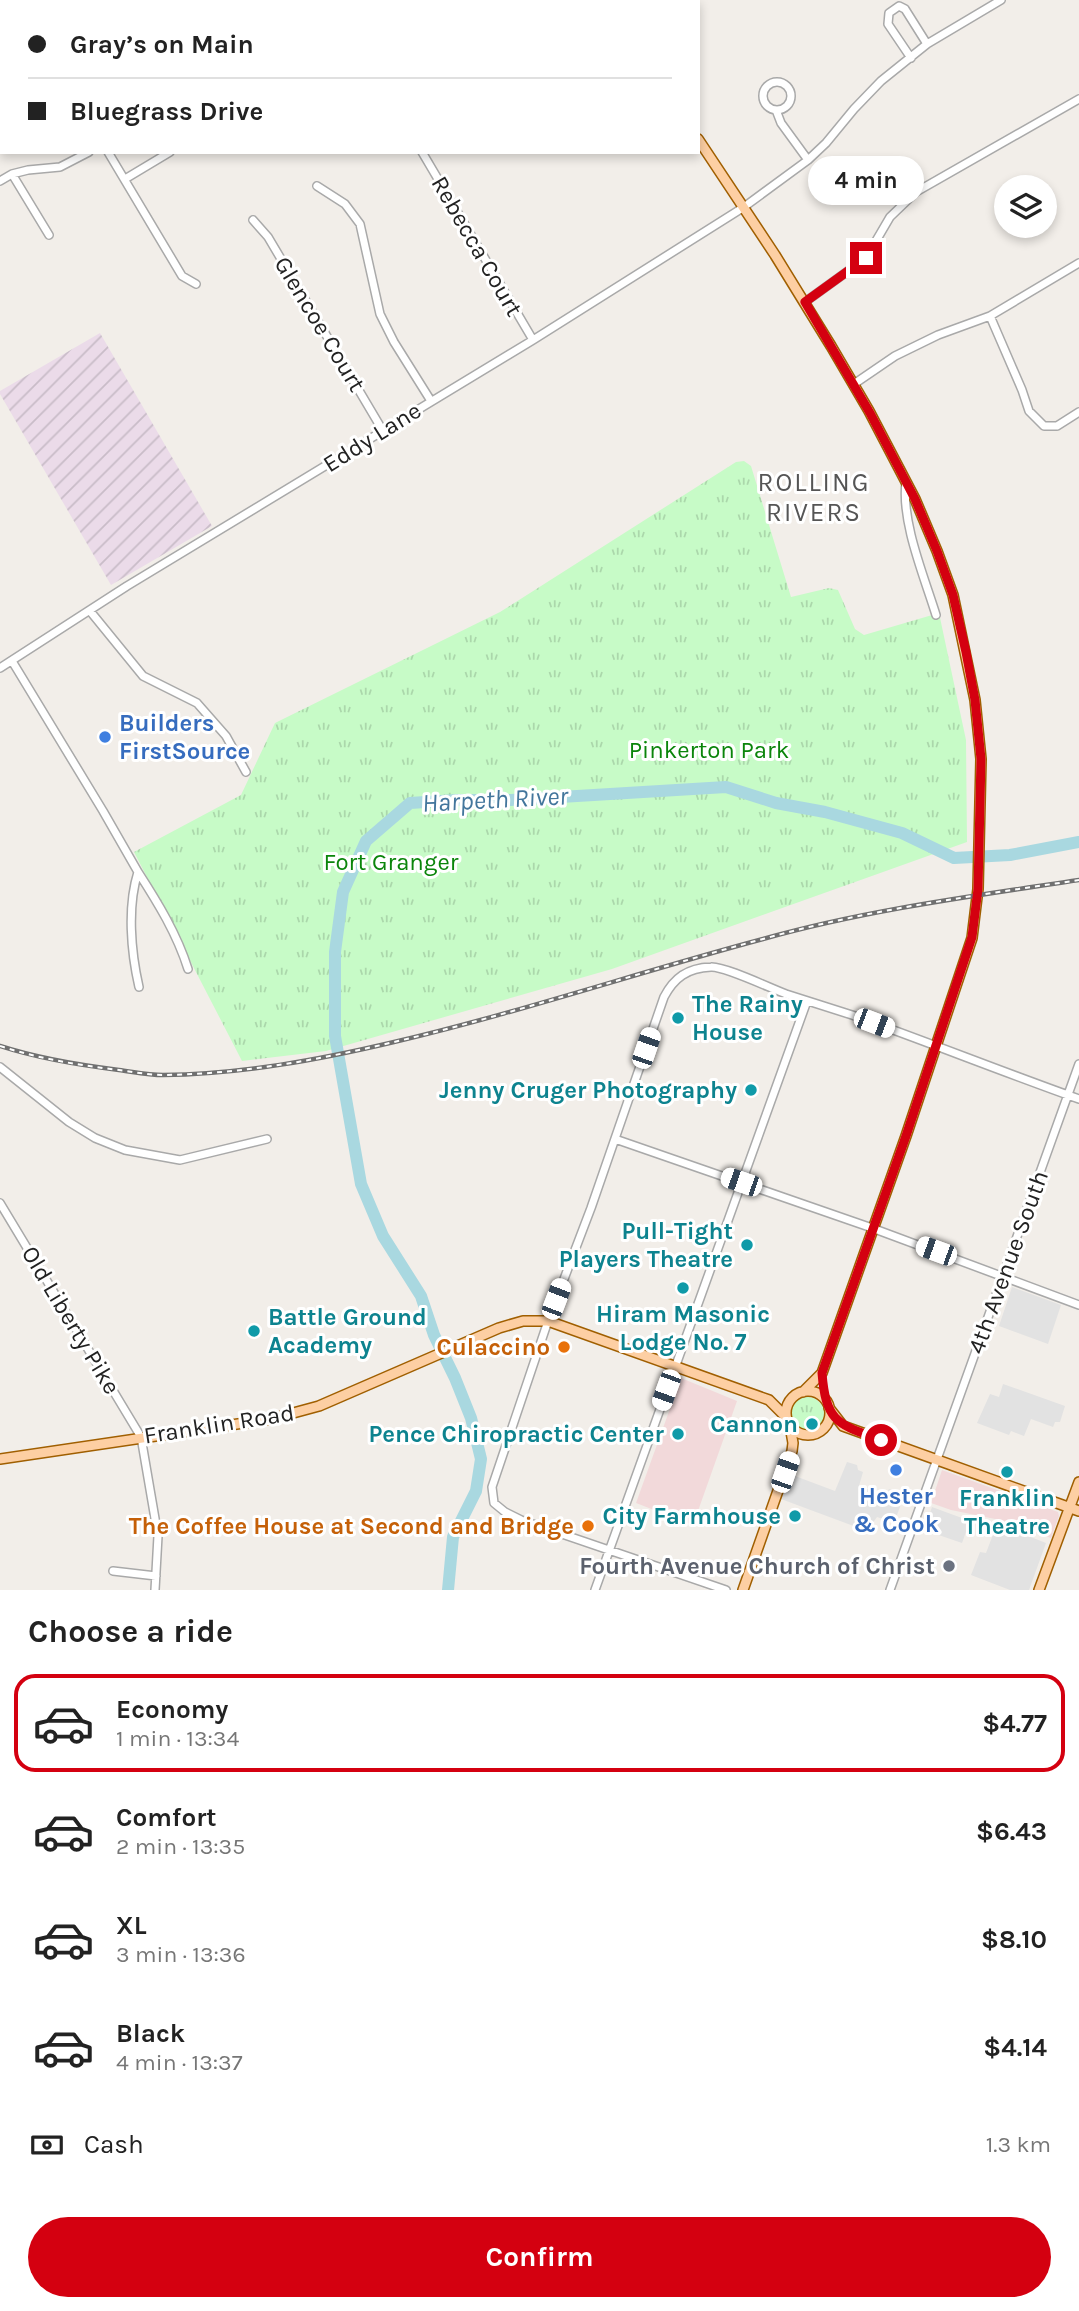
<!DOCTYPE html>
<meta charset="utf-8">
<style>
body{margin:0;font-family:Karla,sans-serif;background:#f2f2f2;color:#222;height:100vh;display:flex;flex-direction:column;font-size:26px;white-space:nowrap}
*{box-sizing:border-box;margin:0}
p{font-size:23px;color:#767676}
.icon{flex:none;width:38px;height:38px;fill:none;stroke:currentColor;stroke-width:2;stroke-linecap:round;stroke-linejoin:round}
.map{position:relative;height:1590px;overflow:hidden}
.panel{display:flex;flex-direction:column;background:#fff;flex:1}
.panel>*{flex:none}
.guide{position:absolute;left:0px;top:0px;width:700px;height:154px;box-shadow:0 4px 10px #0003;display:grid;align-content:center;height:154px;padding:0 28px;background:#fff}
.fabs{position:absolute;left:994px;top:175px;display:grid;gap:14px}
.fabs a{display:grid;place-items:center;width:63px;height:63px;border-radius:50%;background:#fff;box-shadow:0 4px 10px #0003;font-size:35px}
.end{position:absolute;width:32px;height:32px;margin:-16px;border:9px solid #d40010;background:#fff;box-shadow:0 0 0 4px #fff}
.from{border-radius:50%}
.bubble{position:absolute;height:49px;border-radius:24px;background:#fff;box-shadow:0 4px 10px #0003;font-size:23px;font-weight:700;line-height:49px;text-align:center}
.car{position:absolute;width:21px;height:42px;margin:-21px -10px;border-radius:9px;box-shadow:0 0 5px 2px #0007;background:linear-gradient(#fff 24%,#345 0 40%,#fff 0 76%,#345 0 86%,#fff 0)}
.guide b{display:flex;align-items:center;gap:24px;height:66px;font-size:26px}
.guide b+b{border-top:2px solid #e0e0e0}
.guide i{width:18px;height:18px;background:#222}
ul{padding:0;list-style:none}
li{display:flex;align-items:center;gap:21px;height:98px;margin:0 14px 10px;padding:0 14px;border:4px solid transparent;border-radius:21px}
li div{flex:1}
li b{display:block;font-size:26px}
li em{font-style:normal;font-weight:700}
li.current{border-color:#d40010}
li>.icon{width:63px;height:63px;stroke-width:1.5}
h2{padding:0 28px;font-size:32px;line-height:84px}
.pay{display:flex;align-items:center;gap:18px;height:77px;padding:0 28px;font-size:26px}
.pay p{margin-inline-start:auto}
.button{display:flex;gap:14px;margin-top:auto;padding:14px 28px}
.button a{flex:1;height:80px;border-radius:42px;background:#d40010;color:#fff;font-size:28px;font-weight:700;line-height:80px;text-align:center}
.map>svg:first-child{display:block}
</style>
<div class="map">
<svg width="1079" height="1590" viewBox="0 0 1079 1590">
<defs>
<pattern id="industrial-furrows" width="10" height="10" patternUnits="userSpaceOnUse" patternTransform="scale(1.75)"><rect width="10" height="10" fill="#ebdbe9"/><path d="M-1 1l2-2M0 10L10 0M9 11l2-2" fill="none" stroke="#c9bcc8"/></pattern>
<pattern id="park-tufts" width="24" height="20" patternUnits="userSpaceOnUse" patternTransform="scale(1.75)"><rect width="24" height="20" fill="#c7fbc7"/><path d="M3 7l-1-3M5 7V3M7 7l1-3M15 17l-1-3M17 17v-4M19 17l1-3" fill="none" stroke="#abd7ab"/></pattern>
</defs>
<rect width="100%" height="100%" fill="#f2eee9"/>
<!-- commercial -->
<path fill="#f2d9da" d="M681,1378l56,23 -44,124 -57,-22z
M942,1470l116,42 1,4 -8,22 -51,-18 -49,-10 -20,-7z"/>
<!-- industrial -->
<path fill="url(#industrial-furrows)" d="M100,333l112,193 -101,59 -111,-191v-3z"/>
<!-- park -->
<path fill="url(#park-tufts)" d="M744,461l7,5 40,131 38,-9 9,2 17,39 9,6 75,-22 27,127 1,102 -355,127 -286,82 -84,10 -108,-209 107,-57 34,-72 225,-111 236,-150z
M790 1414a17 17 0 1 1 34 0a17 17 0 1 1-34 0Z"/>
<!-- parking -->
<path fill="#e2e2e2" d="M1012,1287l49,18 -13,39 -49,-18z
M1003,1384l62,22 -5,16h-5l-2,5 -22,-8 -7,17 -13,-5 -2,4 -32,-12 13,-29 9,3z
M795,1462l4,1 -4,13 40,15 12,-29 10,3 1,5 5,2 -4,14 27,10 3,-7 16,5 -10,26 10,4 -1,2 -27,-9 -10,14 -86,-32z
M932,1507l38,14 -8,22 -38,-13z
M997,1524l49,19 -17,47h-19l-39,-15 9,-23 6,1z"/>
<g fill="none" stroke-linecap="round" stroke-linejoin="round">
<!-- river -->
<path stroke="#a9d8e0" stroke-width="12" d="M448,1590l5,-53 23,-46 5,-32 -10,-41 -16,-40 -21,-43 -13,-39 -38,-60 -22,-52 -26,-148v-84l8,-60 23,-51 44,-38 47,-3h54l215,-13 50,16 49,9 77,21 52,25 56,-3 69,-13"/>
<defs>
<path id="minor" d="M42,0l1,2
M330,0l2,2
M654,2l4,-2
M911,58l-23,-34 1,-11 10,-7 6,3 22,35
M763 96a14 14 0 1 1 28 0a14 14 0 1 1-28 0Z
M776,110l5,13 27,37
M108,152l74,124 14,8
M422,152l111,188
M12,174l37,61
M125,179l45,-27
M0,181l12,-7 16,-4 32,-3 29,-15
M317,186l28,18 15,20 20,90 14,28 37,59
M253,220l15,17 115,194
M805,302l61,-44 24,-41 26,-25 163,-93
M990,316l32,74 7,21 15,15h13l22,-14
M854,384l41,-28 43,-21 52,-19 89,-53
M906,482c-5,40 18,94 30,133
M90,611l53,65 54,27 29,33 20,36
M12,661l91,150 35,61c-11,35 -7,80 1,115
M0,668l127,-82 406,-246 211,-133 64,-47 18,-17 28,-34 27,-28 46,-37 74,-44
M138,872c20,31 39,62 50,97
M0,1067l69,55 26,16 30,12 55,10 87,-21
M615,1139l257,89 207,77
M0,1203l141,234 17,99 -3,54
M113,1571l43,5
M595,1590l212,-589
M726,1590l-205,-70 -16,-8 -11,-9 -2,-16 56,-166 43,-113 73,-211c10,-19 23,-29 47,-30 13,-1 59,21 75,27 22,7 44,14 66,21 76,27 151,57 227,84
M890,1590l189,-526"/>
<path id="major" d="M603,0l1,2
M698,139l77,116 56,91 38,65 46,88 22,52 16,44 22,105 6,59 -3,130 -6,49 -66,198 -84,237 -19,19
M786 1413a22 22 0 1 1 44 0a22 22 0 1 1-44 0Z
M829,1408l14,18 236,85
M0,1459l271,-40 48,-13 180,-78 24,-7h25l221,79 17,17
M743,1590l49,-139 1,-8 -3,-17
M1039,1590l40,-108"/>
</defs>
<!-- minor casing -->
<use href="#minor" stroke="#a9a9a9" stroke-width="10"/>
<!-- major casing -->
<use href="#major" stroke="#a05f00" stroke-width="12"/>
<!-- minor -->
<use href="#minor" stroke="#fff" stroke-width="7"/>
<!-- major -->
<use href="#major" stroke="#fdcfa3" stroke-width="9"/>
<defs>
<path id="rail" d="M0,1046c40,13 78,19 119,24 15,2 30,5 44,5 79,-1 155,-15 231,-33 124,-29 245,-70 369,-103 103,-29 210,-43 316,-59"/>
</defs>
<!-- rail casing -->
<use href="#rail" stroke="#707070" stroke-width="4.5"/>
<!-- rail -->
<use href="#rail" stroke="#fff" stroke-width="2" stroke-dasharray="5" stroke-linecap="butt"/>
</g>
<g fill="none" stroke-linecap="round" stroke-linejoin="round">
<!-- route -->
<path stroke="#d40010" stroke-width="9" d="M866,258l-61,44 65,111 45,86 22,52 16,44 13,57 9,48 6,59 -3,130 -6,48 -66,199 -84,237c4,50 16,51 59,67"/>
</g>
<!-- markers -->
<g fill="#3f7fe0" stroke="#fff" stroke-width="2.5">
<circle cx="105" cy="737" r="7"/>
<circle cx="896" cy="1470" r="7"/>
</g>
<g fill="#0f9aa8" stroke="#fff" stroke-width="2.5">
<circle cx="678" cy="1018" r="7"/>
<circle cx="751" cy="1090" r="7"/>
<circle cx="747" cy="1245" r="7"/>
<circle cx="683" cy="1288" r="7"/>
<circle cx="254" cy="1331" r="7"/>
<circle cx="812" cy="1424" r="7"/>
<circle cx="678" cy="1434" r="7"/>
<circle cx="1007" cy="1472" r="7"/>
<circle cx="795" cy="1516" r="7"/>
</g>
<g fill="#e8710a" stroke="#fff" stroke-width="2.5">
<circle cx="564" cy="1347" r="7"/>
<circle cx="588" cy="1526" r="7"/>
</g>
<circle fill="#6b7280" stroke="#fff" stroke-width="2.5" cx="949" cy="1566" r="7"/>
<g text-anchor="middle" stroke-width="6" stroke-linejoin="round" paint-order="stroke">
<!-- street labels -->
<g font-size="24" fill="#222" stroke="#fff">
<text transform="translate(477 246) rotate(60)" y="8">Rebecca Court</text>
<text transform="translate(320 324) rotate(59)" y="8">Glencoe Court</text>
<text transform="translate(372 437) rotate(-32)" y="8">Eddy Lane</text>
<text transform="translate(1008 1262) rotate(-70)" y="8">4th Avenue South</text>
<text transform="translate(71 1320) rotate(59)" y="8">Old Liberty Pike</text>
<text transform="translate(219 1424) rotate(-9)" y="8">Franklin Road</text>
</g>
<!-- shop labels -->
<g font-size="24" font-weight="bold" fill="#366cbe" stroke="#fff" text-anchor="start">
<text x="119" y="731">Builders<tspan x="119" dy="28">FirstSource</tspan></text>
<text x="896" y="1504" text-anchor="middle">Hester<tspan x="896" dy="28">&amp; Cook</tspan></text>
</g>
<!-- park labels -->
<g font-size="24" fill="#0b850b" stroke="#fff">
<text x="709" y="758">Pinkerton Park</text>
<text x="391" y="870">Fort Granger</text>
</g>
<!-- culture labels -->
<g font-size="24" font-weight="bold" fill="#0d838f" stroke="#fff" text-anchor="end">
<text x="692" y="1012" text-anchor="start">The Rainy<tspan x="692" dy="28">House</tspan></text>
<text x="737" y="1098">Jenny Cruger Photography</text>
<text x="733" y="1239">Pull-Tight<tspan x="733" dy="28">Players Theatre</tspan></text>
<text x="683" y="1322" text-anchor="middle">Hiram Masonic<tspan x="683" dy="28">Lodge No. 7</tspan></text>
<text x="268" y="1325" text-anchor="start">Battle Ground<tspan x="268" dy="28">Academy</tspan></text>
<text x="798" y="1432">Cannon</text>
<text x="664" y="1442">Pence Chiropractic Center</text>
<text x="1007" y="1506" text-anchor="middle">Franklin<tspan x="1007" dy="28">Theatre</tspan></text>
<text x="781" y="1524">City Farmhouse</text>
</g>
<!-- food labels -->
<g font-size="24" font-weight="bold" fill="#c56008" stroke="#fff" text-anchor="end">
<text x="550" y="1355">Culaccino</text>
<text x="574" y="1534">The Coffee House at Second and Bridge</text>
</g>
<!-- worship labels -->
<g font-size="24" font-weight="bold" fill="#5b616d" stroke="#fff" text-anchor="end">
<text x="935" y="1574">Fourth Avenue Church of Christ</text>
</g>
<!-- neighbourhood labels -->
<g font-size="26" letter-spacing="2" fill="#555" stroke="#fff">
<text x="814" y="491">ROLLING<tspan x="814" dy="30">RIVERS</tspan></text>
</g>
<!-- water labels -->
<g font-size="26" font-style="italic" fill="#43769c" stroke="#fff">
<text transform="translate(495 799) rotate(-3)" y="9">Harpeth River</text>
</g>
</g>
</svg>
<div class="fabs">
<a><svg class="icon" aria-label="layers" viewBox="0 0 24 24"><path d="M12 4l9 5-9 5-9-5zM3 14l9 5 9-5"/></svg></a>
</div>
<i class="end from" style="left:881px;top:1440px"></i>
<i class="end" style="left:866px;top:258px"></i>
<div class="bubble" style="left:808px;top:156px;width:116px">4 min</div>
<i class="car" style="left:874px;top:1023px;rotate:111deg"></i>
<i class="car" style="left:646px;top:1048px;rotate:19deg"></i>
<i class="car" style="left:741px;top:1182px;rotate:289deg"></i>
<i class="car" style="left:936px;top:1251px;rotate:290deg"></i>
<i class="car" style="left:556px;top:1299px;rotate:21deg"></i>
<i class="car" style="left:666px;top:1390px;rotate:200deg"></i>
<i class="car" style="left:785px;top:1472px;rotate:19deg"></i>
<div class="guide">
<b><i class="from"></i>Gray’s on Main</b>
<b><i></i>Bluegrass Drive</b>
</div>
</div>
<section class="panel">
<h2>Choose a ride</h2>
<ul>
<li class="current"><svg class="icon" aria-label="car" viewBox="0 0 24 24"><path d="M5 17H2v-5l4-1 3-4h7l3 4 3 1v5h-3M9 17h6M6 11h13"/><circle cx="7" cy="17" r="2"/><circle cx="17" cy="17" r="2"/></svg><div><b>Economy</b><p>1 min · 13:34</p></div><em>$4.77</em></li>
<li><svg class="icon" aria-label="car" viewBox="0 0 24 24"><path d="M5 17H2v-5l4-1 3-4h7l3 4 3 1v5h-3M9 17h6M6 11h13"/><circle cx="7" cy="17" r="2"/><circle cx="17" cy="17" r="2"/></svg><div><b>Comfort</b><p>2 min · 13:35</p></div><em>$6.43</em></li>
<li><svg class="icon" aria-label="car" viewBox="0 0 24 24"><path d="M5 17H2v-5l4-1 3-4h7l3 4 3 1v5h-3M9 17h6M6 11h13"/><circle cx="7" cy="17" r="2"/><circle cx="17" cy="17" r="2"/></svg><div><b>XL</b><p>3 min · 13:36</p></div><em>$8.10</em></li>
<li><svg class="icon" aria-label="car" viewBox="0 0 24 24"><path d="M5 17H2v-5l4-1 3-4h7l3 4 3 1v5h-3M9 17h6M6 11h13"/><circle cx="7" cy="17" r="2"/><circle cx="17" cy="17" r="2"/></svg><div><b>Black</b><p>4 min · 13:37</p></div><em>$4.14</em></li>
</ul>
<div class="pay"><svg class="icon" aria-label="cash" viewBox="0 0 24 24"><path d="M3 7h18v10H3z"/><circle cx="12" cy="12" r="2"/></svg>Cash<p>1.3 km</p></div>
<div class="button"><a>Confirm</a></div>
</section>
